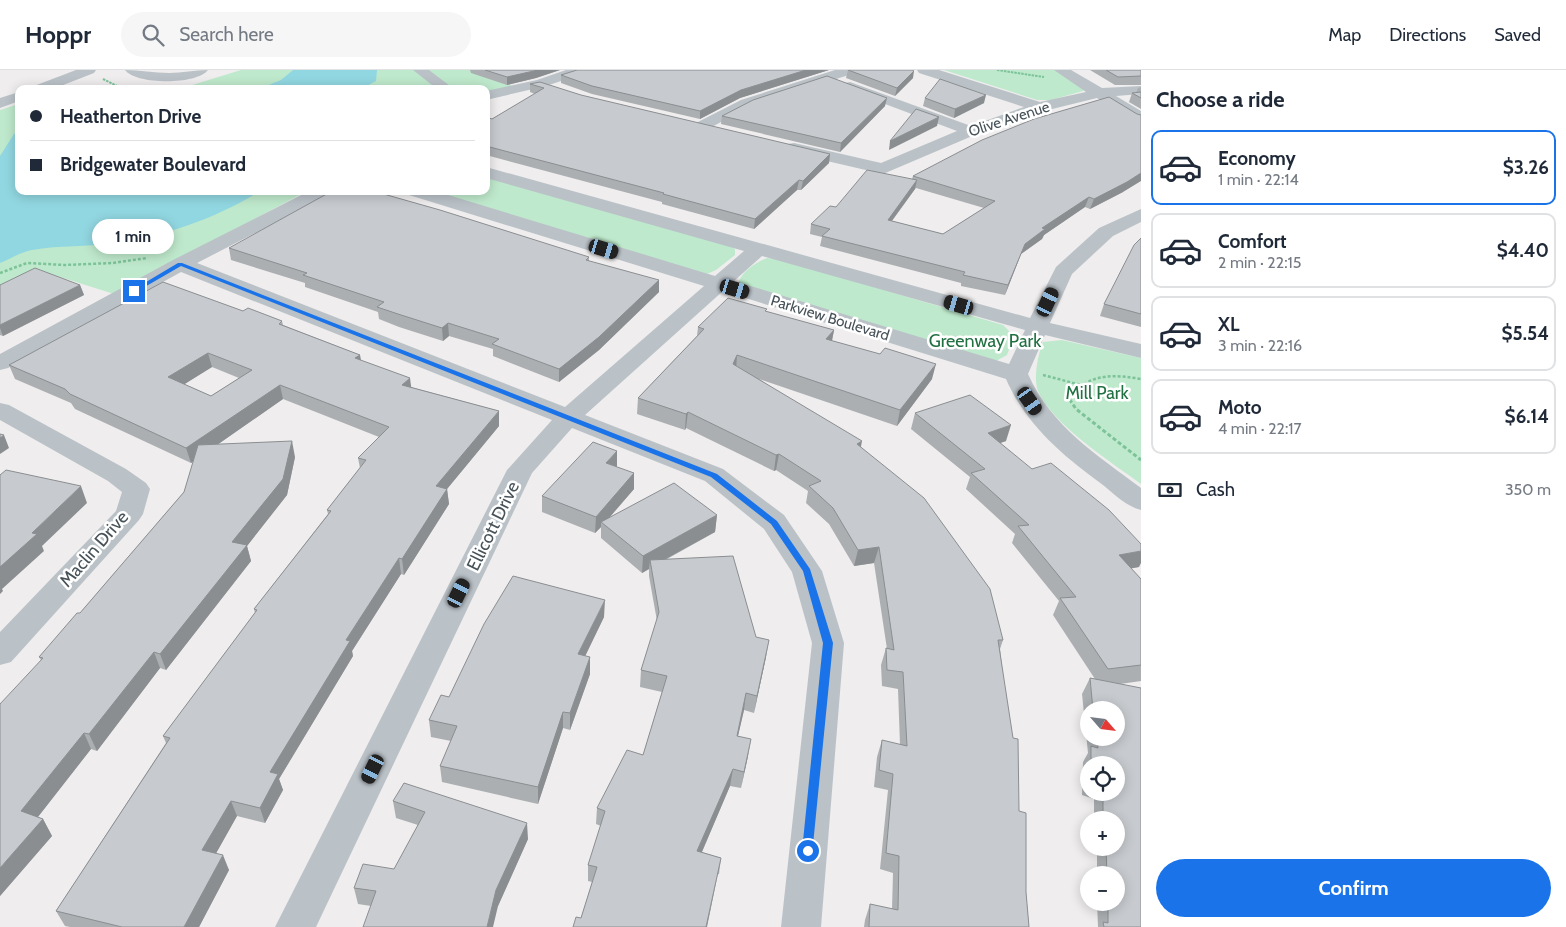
<!DOCTYPE html>
<meta charset="utf-8">
<style>
body{margin:0;font-family:Cabin,sans-serif;background:#f6f6f7;color:#1f2937;height:100vh;display:flex;flex-direction:column;font-size:19px;white-space:nowrap}
*{box-sizing:border-box;margin:0}
p{font-size:16px;color:#747a83}
.icon{flex:none;width:28px;height:28px;fill:none;stroke:currentColor;stroke-width:2;stroke-linecap:round;stroke-linejoin:round}
.map{position:relative;flex:1;overflow:hidden}
.details{display:flex;flex-direction:column;background:#fff;width:425px}
.details>*{flex:none}
.banner{position:absolute;left:15px;top:15px;width:475px;height:110px;border-radius:10px;box-shadow:0 2px 12px #0003;display:grid;align-content:center;height:110px;padding:0 15px;background:#fff}
.needle{width:32px;rotate:118deg}
.fabs{position:absolute;left:1080px;top:631px;display:grid;gap:10px}
.fabs a{display:grid;place-items:center;width:45px;height:45px;border-radius:50%;background:#fff;box-shadow:0 2px 12px #0003;font-size:25px}
.end{position:absolute;width:22px;height:22px;margin:-11px;border:6px solid #1a73e8;background:#fff;box-shadow:0 0 0 2px #fff}
.from{border-radius:50%}
.bubble{position:absolute;height:35px;border-radius:18px;background:#fff;box-shadow:0 2px 12px #0003;font-size:16px;font-weight:800;line-height:35px;text-align:center}
.car{position:absolute;width:15px;height:30px;margin:-15px -8px;border-radius:6px;box-shadow:0 0 4px 1px #0007;background:linear-gradient(#222 24%,#8ab4d8 0 40%,#222 0 76%,#8ab4d8 0 86%,#222 0)}
.banner b{display:flex;align-items:center;gap:18px;height:48px;font-size:19px}
.banner b+b{border-top:1px solid #e0e1e3}
.banner i{width:12px;height:12px;background:#1f2937}
ul{padding:0;list-style:none}
li{display:flex;align-items:center;gap:15px;height:75px;margin:0 10px 8px;padding:0 5px;border:2px solid #e0e1e3;border-radius:10px}
li div{flex:1}
li b{display:block;font-size:19px}
li em{font-style:normal;font-weight:800}
li.active{border-color:#1a73e8}
li>.icon{width:45px;height:45px;stroke-width:1.5}
h2{padding:0 15px;font-size:22px;line-height:60px}
.pay{display:flex;align-items:center;gap:12px;height:55px;padding:0 15px;font-size:19px}
.pay p{margin-inline-start:auto}
.primary-button{display:flex;gap:10px;margin-top:auto;padding:10px 15px}
.primary-button a{flex:1;height:58px;border-radius:30px;background:#1a73e8;color:#fff;font-size:20px;font-weight:800;line-height:58px;text-align:center}
header{display:flex;align-items:center;gap:30px;box-sizing:border-box;height:70px;padding:0 25px;background:#fff;border-bottom:1px solid #e0e1e3}
header strong{font-size:24px}
nav{display:flex;gap:28px;margin-inline-start:auto;font-size:18px}
.search{width:350px;height:45px;background:#f6f6f7;display:flex;align-items:center;gap:12px;box-sizing:border-box;padding:0 18px;border-radius:28px;color:#747a83;font-size:19px}
main{display:flex;flex:1;min-height:0}
.map>svg:first-child{display:block}
</style>
<header>
<strong>Hoppr</strong>
<div class="search"><svg class="icon" aria-label="search" viewBox="0 0 24 24"><circle cx="10" cy="10" r="6"/><path d="M15 15l6 6"/></svg>Search here</div>
<nav><a>Map</a><a>Directions</a><a>Saved</a></nav>
</header>
<main>
<div class="map">
<svg width="1141" height="857" viewBox="0 0 1141 857">
<rect width="100%" height="100%" fill="#efeded"/>
<!-- green -->
<path fill="#bfe9cc" d="M241,0h236l38,17 -29,6v-4h-323l26,-3z
M944,0h112l28,17 -1,4 -32,9h-14z
M19,34v87h288l-193,103 -73,-23 -41,17v-178z
M486,105l242,69 7,5v6l-19,15 -9,4 -281,-83h60z
M767,188l15,2 221,65 11,11 -7,19 -11,6 -254,-74 -3,-5c3,-11 18,-20 28,-24z
M1062,270l79,18v126c-31,-23 -87,-58 -103,-93 -5,-12 0,-37 5,-49z"/>
<!-- water -->
<path fill="#91d7e1" d="M293,0h84l-1,11 -15,8h-44l-17,-3 -41,3 22,-9z
M19,62v59h241c-43,27 -95,45 -144,52 -28,4 -56,2 -84,7 -11,2 -22,9 -32,13v-107l14,-22z"/>
<g fill="none" stroke-linecap="round" stroke-linejoin="round">
<!-- path-far2 -->
<path stroke="#7cc399" stroke-width="2" stroke-dasharray="2.5 1" stroke-linecap="butt" d="M997,0l47,7
M103,9l20,10"/>
<!-- path-far1 -->
<path stroke="#7cc399" stroke-width="2.5" stroke-dasharray="3 2" stroke-linecap="butt" d="M0,203l27,-10 38,2 48,-2 34,-5
M1043,305l38,10
M1076,320c19,-17 41,-15 65,-11"/>
<!-- path -->
<path stroke="#7cc399" stroke-width="3" stroke-dasharray="4 2.5" stroke-linecap="butt" d="M1077,319l-6,5 -1,6 6,9 65,51"/>
<!-- minor -->
<path fill="#bac2c8" fill-rule="evenodd" d="M76,0h20l-2,3 -41,16h-21l2,-3z
M125,0c15,0 29,3 44,3 13,0 26,-3 39,-3 -11,15 -72,15 -83,0z
M413,0h16l25,19h-17z
M566,0h21l-2,3 -39,13 -60,14v-9l51,-11z
M835,0h22l-2,3 -104,33 -43,23h-12l-2,-3 2,-3 45,-23z
M917,0h22l101,32 46,-10 -32,-22h17l31,18 39,-2v8l-25,2 25,15v12l-6,-2 -38,-23 -53,13 -67,23 -94,40 -95,-22 -2,-4 2,-4 6,-1 87,20 76,-32 -112,-42 -2,-3 2,-3 5,-1 121,44 53,-19 -105,-34z
M19,22v9l-19,7v-10z
M486,97l544,151 26,-51 43,-39 42,-19v13l-28,14 -41,38 -22,49 91,21v14l-96,-23 -17,39c24,53 68,80 113,114v22c-15,-4 -26,-15 -38,-25 -40,-29 -77,-60 -97,-106l-283,-88 -138,124 138,54 61,46 38,56 22,72 -23,284h-40l31,-284 -20,-71 -28,-43 -59,-48 -133,-53 -40,45 -216,454h-41l232,-457 45,-50 -371,-148 -173,96 -8,2v-16l173,-94 136,-69h23l-3,4 -132,68 368,144 139,-121 -295,-91 -3,-4h29l280,85 29,-25 -258,-73zM762,186l263,74 -16,34 -275,-83z
M0,333l9,2 117,64 20,14 4,6 -7,25 -4,6 -128,142 -11,3v-33l116,-121 6,-19 -14,-11 -108,-61z"/>
</g>
<!-- wall -->
<path fill="#abafb2" fill-rule="evenodd" d="M470,0h90l-24,8 -29,7 -36,-12z
M577,0h252l-89,28 -40,21 -108,-25 -31,-11v-8z
M848,0l65,8 -18,18 -49,-18z
M1090,0h51v15h-26z
M530,14l300,70 -1,9 -28,27h-4l-43,39 -92,-25v-2l-176,-47v-36h6l43,-25 -5,-2z
M1141,17v22l-12,-7 3,-9h4l2,-5z
M925,28l59,5 -30,15 -31,-12z
M885,36l-45,46 -119,-28 1,-8z
M913,106l210,16 -33,17 -5,-2 -41,28 -2,4 -21,15 -16,41 -44,-9v-3l-141,-37 2,-9 -12,-3 1,-10 25,-17 76,-28zM916,118l68,20 -41,26 -51,-13 23,-32z
M1141,168v89l-41,-11 4,-12z
M229,178l360,9v4l70,31 -60,58 -40,32 -66,-26v-7l-44,-13 -6,5 -44,-14 -20,-8 -1,-7 -73,-25v-4l-74,-23z
M0,215h80l4,10 -81,41 -3,-1z
M243,241l39,10 1,4 77,30 1,6 50,26 88,24v15l-52,63 2,15 -45,71 -3,-1 -49,77 1,5 -74,123 4,11 -18,33 -28,-7 -21,37 13,17 -30,57h-129l-5,-1 -9,-15 110,-168 -3,-7 92,-123 -1,-4 74,-95 -1,-4 33,-42 -2,-10 21,-21 -96,-38 -66,46 78,12 -8,38 -40,51 4,15 -85,109 -6,-2 -63,83 -6,-2 -53,68 5,2 9,17 -52,60 41,-236 -2,-3 41,-44 104,-121 10,-31 -3,2 -116,-54 -4,-6 -56,-24 -6,-14zM212,297l27,11 -28,18 -27,-12z
M766,242l68,18 -2,11 100,38 -35,47 -138,-47 102,68 142,193 -3,9 19,162 10,116h-165l1,-7 5,-16 22,5 1,-36 -13,-4 8,-79 -14,-3 3,-30 5,-17 18,5 -2,-56 -16,-3 -1,-21 5,-17 1,1 -13,-86 -20,3 -25,-42 -23,-21 2,-12 -32,-21 -2,1 -88,-43 -1,2 -48,-16 1,-16 59,-62 1,-9z
M915,343l91,28 -6,2 139,124 -8,1 10,11v102l-21,3 21,243h-43l-1,-25h19v-27h-19v-27h19v-28h-22v-21l-12,-4 1,-33 5,-9 -6,-59 8,-16 5,1 -42,-64 6,-14 -47,-58 3,-9 -49,-45 4,-12 -59,-48zM1089,640h27v28h-27zM1089,695h27v27h-27z
M617,397l17,6v16l-25,28 108,-2 -2,17 -48,27 89,78 10,20 -12,56 -10,-3 -6,26 10,20 -7,32 -11,-2 -28,66 19,6 -2,16 -138,44 11,-36 -4,-1v-16l13,-39 -5,-2 1,-16 46,-53 19,-63 -22,-5 1,-17 16,-49 -8,-45v-7l-7,4 -41,-35v-11l-6,6 -53,-21v-16z
M604,547l-19,39 5,18 -20,56 -7,-2 -25,76 -96,-22 -2,-16 11,-25 -20,-4 -2,-17 20,-23z
M393,731l135,38 -30,67h-127l-13,-2 -4,-16 40,-19 24,-44 -22,-7z"/>
<!-- shaded-wall -->
<path fill="#8b8e91" d="M538,0h22l-24,8 -29,7v-8z
M806,0h23l-89,28 -40,21v-8l41,-21z
M914,1l-1,7 -18,18 2,-8z
M986,25l-2,8 -30,15 1,-9z
M887,28l-2,8 -45,46 1,-9z
M939,47l-2,9 -48,24 1,-9z
M830,84l-1,9 -28,27 2,-9z
M1141,103v8l-18,11 -33,17 4,-10z
M799,110l-2,10 -43,39 1,-10z
M917,110l-2,9 -30,41 3,-10z
M1089,127l-4,10 -41,28 -2,4 -21,15 -16,41 3,-10 17,-41 17,-16z
M659,210v12l-60,58 -40,32v-13z
M80,215l4,10 -81,41 -3,-8v-3z
M448,253l1,13 -6,5 -1,-13z
M834,260l-3,15 -5,-6z
M208,283l4,14 -40,25 -4,-15z
M360,285l2,14 -7,-11z
M737,285l-1,16 -3,-7z
M936,294l-4,15 -35,47 3,-16z
M410,308l2,15 -10,-8z
M280,315l3,14 -92,64 -5,-15z
M499,341v15l-52,63 2,15 -45,71 -2,-16 34,-73z
M688,342l-2,16 -1,2 1,-16z
M1011,355l-5,16 -23,8 5,-16z
M4,365l5,13 -9,6v-16z
M292,371l3,16 -8,38 -40,51 4,15 -85,109 -6,-16 72,-112z
M862,371l-3,16 -2,-13z
M617,381v16l-11,-4z
M779,384l-3,16 -2,1 2,-16z
M634,403v16l-30,35 -3,-2v5l-6,6 1,-16z
M81,416l6,17 -45,43 2,5 -42,38 1,2 -3,3v-27l32,-34z
M717,445l-2,17 -64,35 -1,-7 -1,9 -7,4 1,-17z
M879,477l-5,16 -20,3 4,-16z
M1141,481v12l-2,4 -27,5 7,-17z
M399,488l2,16 -49,77 1,5 -74,123 4,11 -18,33 -5,-15 10,-36 76,-132z
M605,530l-1,17 -26,54v-17z
M769,570l-3,17 -12,56 3,-17z
M154,582l6,16 -63,83 -8,-17z
M590,587v17l-20,56v-17z
M746,623l-2,17 -10,43 3,-17z
M563,642v16l-25,76v-17z
M84,663l7,16 -61,78 -9,-16z
M751,669l-3,17 -7,32 3,-16z
M733,699l-3,17 -35,82 2,-17z
M231,731l6,15 -28,50 -7,-16z
M43,749l9,17 -52,60v-28z
M527,753l1,16 -30,67 -5,21h-6l9,-37z
M223,785l6,15 -30,57h-15z
M721,788l-14,69h-1z"/>
<!-- building -->
<path fill="#c7cbcf" stroke="#8b8e91" fill-rule="evenodd" d="M485,0h53l-31,7z
M577,0h229l-65,20 -41,21 -108,-25 -31,-11z
M848,0h64l2,1 -17,17z
M1106,0h35v6l-23,1z
M827,6l60,22 -46,45 -119,-27 31,-16z
M940,9l46,16 -31,14 -30,-11z
M540,12l41,13 249,59 -27,27 -4,-1 -44,39 -92,-25 1,-1 -178,-47v-27l3,-1 3,1 52,-31 -14,-4z
M1141,22v6l-9,-5z
M1109,27l28,17 4,1v58l-14,9 -33,17 -5,-2 -47,31 3,1 -20,15 -17,41 -45,-10 2,-3 -143,-36 8,-7 -19,-5 19,-18 6,1 31,-37 50,10 -29,40 55,14 52,-33 -82,-25 69,-36 52,-21z
M916,39l23,8 -49,24z
M332,121h41l67,19 149,47 -3,3 73,20 -60,57 -40,32 -67,-25 7,-5 -51,-16 -6,5 -44,-14 -21,-7 7,-5 -81,-27 4,-2 -78,-25z
M1141,168v76l-37,-10 30,-59z
M35,198l45,17 -80,40v-40z
M163,212l80,29 5,-3 34,13 -3,3 81,31 -5,3 55,20 -8,7 97,26 -63,75 11,3 -45,70 -3,-1 -53,82 4,1 -80,131 8,2 -18,34 -29,-7 -29,49 21,5 -39,72h-62l-66,-16 114,-173 -7,-2 94,-126 -3,-1 77,-98 -4,-1 39,-50 -8,-2 31,-31 -109,-42 -94,63 -116,-54 -5,-5 -56,-24zM208,283l44,17 -41,26 -43,-19z
M728,228l39,11 -2,2 69,19 -8,9 54,15 5,-6 51,16 -36,46 -163,-55 -4,9 129,77 -5,3 67,54 66,91 13,51h-5l15,98 5,1 1,72 7,2v79l3,35h-160l1,-23 28,6 1,-54 -13,-3 7,-79 -14,-4 3,-30 25,6 -4,-74 -16,-2 -1,-22 8,2 -15,-103 -21,3 -25,-42 -24,-22 12,-5 -42,-27 -3,1 -88,-43 -2,2 -48,-16 66,-69 -6,-2z
M970,325l41,30 -23,8 44,36 19,-6 58,47 32,34v7l-22,4 22,24v86l-33,4 -48,-71 16,-1 -58,-71 11,-1 -58,-52 14,-4 -70,-56z
M0,364l4,1 -4,3z
M292,371l-9,38 -51,63 15,3 -87,109 -6,-2 -65,82 -5,-1 -63,78 22,8 -43,49v-164l43,-46 -4,-1 38,-44h3l104,-121 14,-47z
M593,372l24,9 -11,12 28,10 -38,44 -54,-21z
M6,400l75,16 -49,47 5,1 -37,33v-92z
M674,413l43,32 -74,41 -42,-34z
M733,486l23,81 13,3 -12,56 -11,-3 -9,43 14,3 -7,33 -11,-3 -36,82 24,7 -15,69h-133l3,-10 5,1 16,-51 -9,-2 17,-54 -8,-3 30,-58 16,5 24,-79 -26,-6 18,-58 -9,-52z
M513,506l92,24 -27,54 12,3 -20,56 -7,-1 -25,75 -98,-21 17,-40 -28,-6 12,-25 8,2 35,-73z
M1090,608l51,10v239h-37l-1,-5 5,1v-21h8v-27h-9l-1,-27h10v-28h-10v-2l-3,-1v-25h13v-27h-25v-19l7,2 -1,-10h19v-28h-23z
M404,713l123,40 -31,67 -9,37h-124l13,-36 -22,-3 9,-24 31,5 31,-57 -32,-11z"/>
<!-- route -->
<path fill="#1a73e8" d="M178,193h4l535,211 60,47 33,48 23,74 -21,212 -4,1 -4,-1 -2,-4 21,-208 -20,-72 -32,-47 -60,-47 -530,-211 -45,26 -5,-1z"/>
<g text-anchor="middle" stroke-width="5" stroke-linejoin="round" paint-order="stroke">
<!-- far-street labels -->
<g font-size="15" fill="#475258" stroke="#fff">
<text transform="translate(1009 49) rotate(-18)" y="5">Olive Avenue</text>
<text transform="translate(830 248) rotate(17)" y="5">Parkview Boulevard</text>
</g>
<!-- park labels -->
<g font-size="18" fill="#217042" stroke="#fff">
<text x="985" y="277">Greenway Park</text>
<text x="1097" y="329">Mill Park</text>
</g>
<!-- street labels -->
<g font-size="18" fill="#475258" stroke="#fff">
<text transform="translate(493 456) rotate(-64)" y="6">Ellicott Drive</text>
<text transform="translate(94 479) rotate(-49)" y="6">Maclin Drive</text>
</g>
</g>
</svg>
<div class="fabs">
<a><svg class="needle" viewBox="-14 -14 28 28"><path d="M0-13l5 13h-10z" fill="#e53935"/><path d="M0 13l5-13h-10z" fill="#747a83"/></svg></a>
<a><svg class="icon" aria-label="locate" viewBox="0 0 24 24"><circle cx="12" cy="12" r="6"/><path d="M12 2v4M12 18v4M2 12h4M18 12h4"/></svg></a>
<a>+</a>
<a>−</a>
</div>
<i class="end from" style="left:808px;top:781px"></i>
<i class="end" style="left:134px;top:221px"></i>
<div class="bubble" style="left:92px;top:149px;width:82px">1 min</div>
<i class="car" style="left:604px;top:179px;rotate:107deg"></i>
<i class="car" style="left:735px;top:219px;rotate:107deg"></i>
<i class="car" style="left:1048px;top:232px;rotate:25deg"></i>
<i class="car" style="left:959px;top:235px;rotate:286deg"></i>
<i class="car" style="left:1030px;top:331px;rotate:145deg"></i>
<i class="car" style="left:459px;top:523px;rotate:26deg"></i>
<i class="car" style="left:373px;top:699px;rotate:206deg"></i>
<div class="banner">
<b><i class="from"></i>Heatherton Drive</b>
<b><i></i>Bridgewater Boulevard</b>
</div>
</div>
<section class="details">
<h2>Choose a ride</h2>
<ul>
<li class="active"><svg class="icon" aria-label="car" viewBox="0 0 24 24"><path d="M5 17H2v-5l4-1 3-4h7l3 4 3 1v5h-3M9 17h6M6 11h13"/><circle cx="7" cy="17" r="2"/><circle cx="17" cy="17" r="2"/></svg><div><b>Economy</b><p>1 min · 22:14</p></div><em>$3.26</em></li>
<li><svg class="icon" aria-label="car" viewBox="0 0 24 24"><path d="M5 17H2v-5l4-1 3-4h7l3 4 3 1v5h-3M9 17h6M6 11h13"/><circle cx="7" cy="17" r="2"/><circle cx="17" cy="17" r="2"/></svg><div><b>Comfort</b><p>2 min · 22:15</p></div><em>$4.40</em></li>
<li><svg class="icon" aria-label="car" viewBox="0 0 24 24"><path d="M5 17H2v-5l4-1 3-4h7l3 4 3 1v5h-3M9 17h6M6 11h13"/><circle cx="7" cy="17" r="2"/><circle cx="17" cy="17" r="2"/></svg><div><b>XL</b><p>3 min · 22:16</p></div><em>$5.54</em></li>
<li><svg class="icon" aria-label="car" viewBox="0 0 24 24"><path d="M5 17H2v-5l4-1 3-4h7l3 4 3 1v5h-3M9 17h6M6 11h13"/><circle cx="7" cy="17" r="2"/><circle cx="17" cy="17" r="2"/></svg><div><b>Moto</b><p>4 min · 22:17</p></div><em>$6.14</em></li>
</ul>
<div class="pay"><svg class="icon" aria-label="cash" viewBox="0 0 24 24"><path d="M3 7h18v10H3z"/><circle cx="12" cy="12" r="2"/></svg>Cash<p>350 m</p></div>
<div class="primary-button"><a>Confirm</a></div>
</section>
</main>
